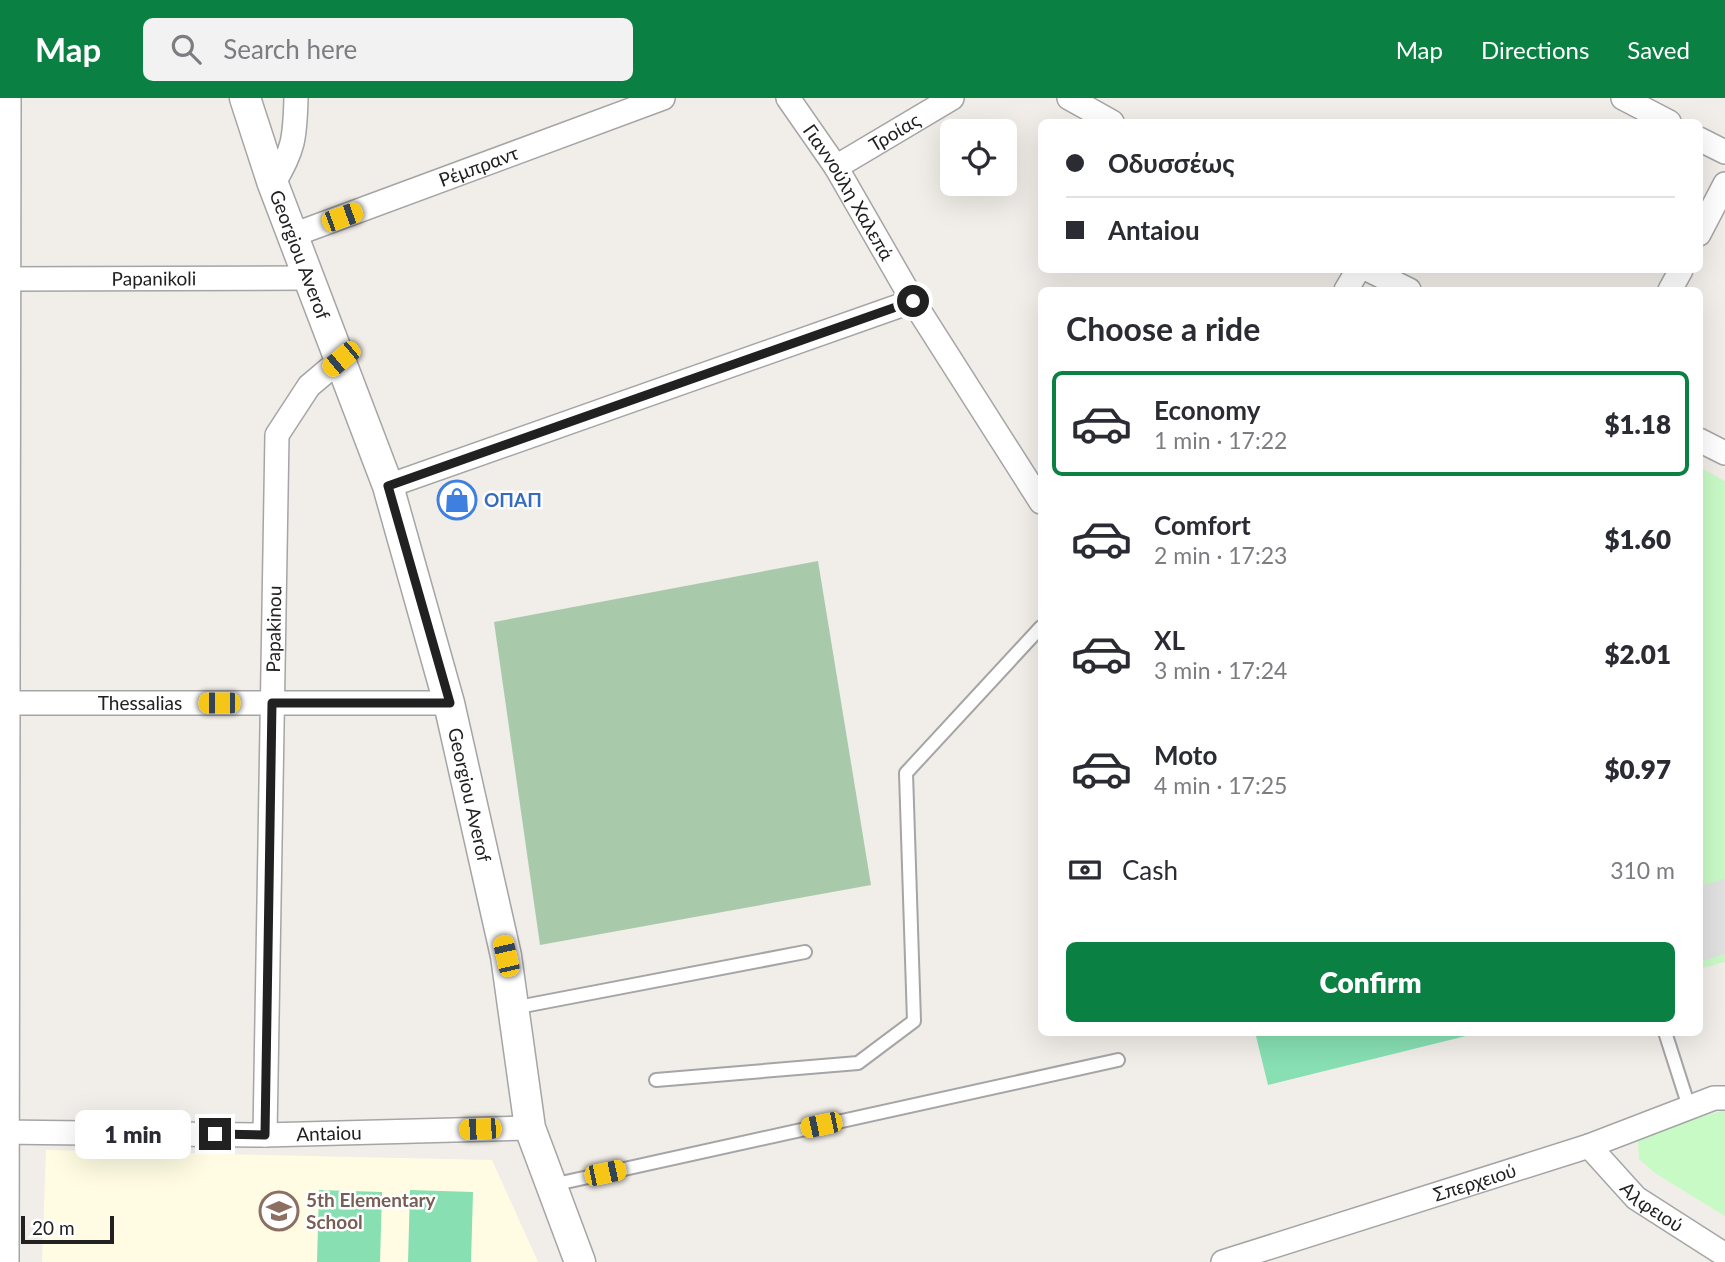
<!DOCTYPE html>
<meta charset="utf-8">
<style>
body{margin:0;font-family:Lato,sans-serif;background:#f2f2f3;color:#2b2b33;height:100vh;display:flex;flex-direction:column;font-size:26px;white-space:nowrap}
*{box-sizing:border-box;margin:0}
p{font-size:23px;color:#7c7c81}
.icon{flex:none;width:38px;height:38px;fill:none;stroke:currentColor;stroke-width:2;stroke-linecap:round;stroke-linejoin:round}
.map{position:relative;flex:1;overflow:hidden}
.details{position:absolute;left:1038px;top:189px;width:665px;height:749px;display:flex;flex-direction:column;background:#fff;border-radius:10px;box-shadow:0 7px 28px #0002}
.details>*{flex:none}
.hud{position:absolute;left:1038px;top:21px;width:665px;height:154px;border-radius:10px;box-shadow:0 7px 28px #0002;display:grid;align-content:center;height:154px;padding:0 28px;background:#fff}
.fabs{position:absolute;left:940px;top:21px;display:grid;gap:14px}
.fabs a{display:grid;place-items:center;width:77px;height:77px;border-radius:10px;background:#fff;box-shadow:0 7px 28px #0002;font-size:35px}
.scale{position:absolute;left:21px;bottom:18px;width:93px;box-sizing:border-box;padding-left:7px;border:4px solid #212121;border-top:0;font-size:19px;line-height:24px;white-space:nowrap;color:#212121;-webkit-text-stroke:5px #fff;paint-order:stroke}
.end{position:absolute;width:32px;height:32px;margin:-16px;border:9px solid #212121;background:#fff;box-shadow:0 0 0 4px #fff}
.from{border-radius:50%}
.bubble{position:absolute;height:49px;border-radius:10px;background:#fff;box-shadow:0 7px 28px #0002;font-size:23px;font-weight:800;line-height:49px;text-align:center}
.car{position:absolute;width:21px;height:42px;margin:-21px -10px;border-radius:9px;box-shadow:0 0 5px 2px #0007;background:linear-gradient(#f5c518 24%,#345 0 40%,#f5c518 0 76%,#345 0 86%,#f5c518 0)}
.hud b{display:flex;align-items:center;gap:24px;height:66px;font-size:26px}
.hud b+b{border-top:2px solid #e1e1e2}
.hud i{width:18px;height:18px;background:#2b2b33}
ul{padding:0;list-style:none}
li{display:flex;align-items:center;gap:21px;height:105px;margin:0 14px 10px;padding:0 14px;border:4px solid transparent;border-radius:10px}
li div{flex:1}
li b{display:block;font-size:26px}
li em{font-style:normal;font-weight:800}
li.current{border-color:#0b8043}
li>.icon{width:63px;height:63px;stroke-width:1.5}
h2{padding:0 28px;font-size:32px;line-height:84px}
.pay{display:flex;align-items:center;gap:18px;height:77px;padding:0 28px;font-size:26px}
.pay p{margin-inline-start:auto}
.cta{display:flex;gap:14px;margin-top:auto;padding:14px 28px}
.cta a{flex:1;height:80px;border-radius:10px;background:#0b8043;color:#fff;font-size:28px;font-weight:800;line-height:80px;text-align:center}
header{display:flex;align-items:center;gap:42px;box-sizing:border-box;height:98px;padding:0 35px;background:#0b8043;color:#fff}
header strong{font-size:33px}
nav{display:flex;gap:38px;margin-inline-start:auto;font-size:24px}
.search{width:490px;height:63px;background:#f2f2f3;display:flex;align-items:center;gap:18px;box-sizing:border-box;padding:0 24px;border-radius:10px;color:#7c7c81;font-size:26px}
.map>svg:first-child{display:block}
</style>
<header>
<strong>Map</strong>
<div class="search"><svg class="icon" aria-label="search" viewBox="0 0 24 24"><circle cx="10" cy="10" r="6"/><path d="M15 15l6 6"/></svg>Search here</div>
<nav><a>Map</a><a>Directions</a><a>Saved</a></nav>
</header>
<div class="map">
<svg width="1725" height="1164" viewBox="0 0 1725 1164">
<rect width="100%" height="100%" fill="#f1ede8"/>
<!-- education -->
<path fill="#fffce3" d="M46,1052l446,10 46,102h-496z"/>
<!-- cemetery -->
<path fill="#a9caaa" d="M818,463l53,324 -331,60 -46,-323z"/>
<!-- park -->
<path fill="#c8fac6" d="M1699,369l26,14v481l-26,7z
M1725,1012v106l-70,-43 -16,-14 -1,-20 17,-9z"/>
<!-- pitch -->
<path fill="#87dfb2" d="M1255,934h223v1l-210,52z
M319,1092l63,2 -2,70h-63z
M410,1092l63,2 -2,70h-63z"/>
<!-- parking -->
<path fill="#e1e1e1" d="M1725,781v75l-26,8v-76z"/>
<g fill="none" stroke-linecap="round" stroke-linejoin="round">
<defs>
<path id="service" d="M513,910l292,-56
M1665,934l24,75
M656,982l202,-17 56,-42 -8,-248 135,-146
M552,1087l566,-125"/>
<g id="minor">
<path id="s1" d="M788,0l48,69 77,134 128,201"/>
<path d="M1069,0l43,24"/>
<path d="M1623,0l46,24"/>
<path d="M1699,41l26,13"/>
<path id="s2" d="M836,69l116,-69"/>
<path d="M273,86c21,-34 22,-47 23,-86"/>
<path d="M1699,136l26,-50"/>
<path id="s3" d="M293,137l370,-137"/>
<path d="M1369,172l40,20"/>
<path id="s4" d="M0,181l310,-1"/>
<path d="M1346,192l12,-20"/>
<path d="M1670,192l11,-20"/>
<path d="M1699,342l26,13"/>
<path d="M388,388l525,-185"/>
<path id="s5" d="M0,605h449"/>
<path id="s6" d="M0,1034l265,3 265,-7"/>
<path id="s7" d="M265,1037l12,-700 32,-49 32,-27"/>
<path id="s8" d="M1589,1048l47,52 89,57"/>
<path d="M7,1164l2,-1164"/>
<path id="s9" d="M1223,1164l366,-116 125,-48h11"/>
</g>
<g id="tertiary">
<path id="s10" d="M245,0l28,86 115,302 61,217 57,253 24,172 50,134"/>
</g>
</defs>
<!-- service casing -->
<use href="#service" stroke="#a5a5a5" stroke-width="16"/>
<!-- minor casing -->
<use href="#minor" stroke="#a5a5a5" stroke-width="26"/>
<!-- tertiary casing -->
<use href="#tertiary" stroke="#a5a5a5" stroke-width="33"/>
<!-- service -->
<use href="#service" stroke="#fff" stroke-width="12"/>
<!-- minor -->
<use href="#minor" stroke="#fff" stroke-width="23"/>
<!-- tertiary -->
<use href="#tertiary" stroke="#fff" stroke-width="30"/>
</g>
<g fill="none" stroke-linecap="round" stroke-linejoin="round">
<!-- route -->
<path stroke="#212121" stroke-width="9" d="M215,1036l50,1 7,-432h178l-62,-217 525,-185"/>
</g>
<!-- icons -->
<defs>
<symbol id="shop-ring" viewBox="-11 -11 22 22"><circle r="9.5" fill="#fff" stroke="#3f7fe0" stroke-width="1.5"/><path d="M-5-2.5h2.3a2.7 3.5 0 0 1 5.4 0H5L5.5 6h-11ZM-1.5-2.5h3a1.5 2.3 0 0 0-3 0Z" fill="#3f7fe0"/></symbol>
<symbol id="school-ring" viewBox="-11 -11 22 22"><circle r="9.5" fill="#fff" stroke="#8d6e63" stroke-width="1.5"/><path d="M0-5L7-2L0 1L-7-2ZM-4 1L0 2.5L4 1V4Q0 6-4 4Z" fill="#8d6e63"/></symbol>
</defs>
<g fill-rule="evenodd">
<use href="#shop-ring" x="435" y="380" width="44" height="44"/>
<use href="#school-ring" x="257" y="1091" width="44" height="44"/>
</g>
<g text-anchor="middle" stroke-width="5" stroke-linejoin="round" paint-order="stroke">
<!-- street labels -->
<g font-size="19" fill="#212121" stroke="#fff">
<text dy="7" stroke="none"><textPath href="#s2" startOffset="68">Τροίας</textPath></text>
<text dy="7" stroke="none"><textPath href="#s3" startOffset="198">Ρέμπραντ</textPath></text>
<text dy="7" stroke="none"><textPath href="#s1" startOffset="112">Γιαννούλη Χαλεπά</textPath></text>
<text dy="7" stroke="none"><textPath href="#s10" startOffset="166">Georgiou Averof</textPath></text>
<text dy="7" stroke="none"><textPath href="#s4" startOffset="154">Papanikoli</textPath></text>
<text dy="7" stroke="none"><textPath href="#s7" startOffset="506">Papakinou</textPath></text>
<text dy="7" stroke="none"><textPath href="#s5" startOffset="140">Thessalias</textPath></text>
<text dy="7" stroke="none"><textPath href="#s10" startOffset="733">Georgiou Averof</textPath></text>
<text dy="7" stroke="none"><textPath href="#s6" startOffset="329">Antaiou</textPath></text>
<text dy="7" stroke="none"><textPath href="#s9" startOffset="264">Σπερχειού</textPath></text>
<text dy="7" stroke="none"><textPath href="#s8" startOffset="88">Αλφειού</textPath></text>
</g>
<!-- shop labels -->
<g font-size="19" font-weight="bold" fill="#366cbe" stroke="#fff" text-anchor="start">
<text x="484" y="409">ΟΠΑΠ</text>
</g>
<!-- education labels -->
<g font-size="19" font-weight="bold" fill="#785e54" stroke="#fff" text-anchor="start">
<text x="306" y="1109">5th Elementary<tspan x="306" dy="22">School</tspan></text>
</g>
</g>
</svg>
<div class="fabs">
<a><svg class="icon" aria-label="locate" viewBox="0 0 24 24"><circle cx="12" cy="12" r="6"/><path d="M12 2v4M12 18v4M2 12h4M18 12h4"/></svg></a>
</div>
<div class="scale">20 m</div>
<i class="end from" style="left:913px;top:203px"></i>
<i class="end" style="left:215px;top:1036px"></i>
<div class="bubble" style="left:75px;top:1012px;width:116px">1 min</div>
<i class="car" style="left:342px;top:119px;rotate:70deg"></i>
<i class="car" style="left:341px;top:261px;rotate:230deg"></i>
<i class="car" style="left:219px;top:605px;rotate:270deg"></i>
<i class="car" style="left:506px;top:858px;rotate:347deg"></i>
<i class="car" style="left:821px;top:1027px;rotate:258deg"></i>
<i class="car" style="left:480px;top:1031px;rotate:268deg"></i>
<i class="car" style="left:605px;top:1075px;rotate:78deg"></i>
<div class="hud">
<b><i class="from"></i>Οδυσσέως</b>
<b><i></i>Antaiou</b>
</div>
<section class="details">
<h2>Choose a ride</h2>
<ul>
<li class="current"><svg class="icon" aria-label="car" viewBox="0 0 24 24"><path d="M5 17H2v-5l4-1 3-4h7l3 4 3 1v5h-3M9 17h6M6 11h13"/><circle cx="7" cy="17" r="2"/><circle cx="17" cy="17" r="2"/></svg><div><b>Economy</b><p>1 min · 17:22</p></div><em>$1.18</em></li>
<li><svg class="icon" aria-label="car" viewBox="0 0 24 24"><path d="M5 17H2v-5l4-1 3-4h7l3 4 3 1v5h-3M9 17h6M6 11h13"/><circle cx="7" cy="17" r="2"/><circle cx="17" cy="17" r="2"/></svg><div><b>Comfort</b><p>2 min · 17:23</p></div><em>$1.60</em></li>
<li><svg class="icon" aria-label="car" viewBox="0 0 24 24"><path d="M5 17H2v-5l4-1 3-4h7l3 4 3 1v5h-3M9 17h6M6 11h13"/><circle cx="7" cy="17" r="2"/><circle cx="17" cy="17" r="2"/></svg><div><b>XL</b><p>3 min · 17:24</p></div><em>$2.01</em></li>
<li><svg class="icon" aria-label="car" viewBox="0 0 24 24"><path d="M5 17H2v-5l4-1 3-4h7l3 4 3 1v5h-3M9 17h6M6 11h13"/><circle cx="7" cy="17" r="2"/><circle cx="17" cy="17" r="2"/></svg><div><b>Moto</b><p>4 min · 17:25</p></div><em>$0.97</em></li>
</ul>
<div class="pay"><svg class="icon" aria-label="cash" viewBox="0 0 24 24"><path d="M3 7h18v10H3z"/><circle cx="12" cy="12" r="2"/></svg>Cash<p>310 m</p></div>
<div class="cta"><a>Confirm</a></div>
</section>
</div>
